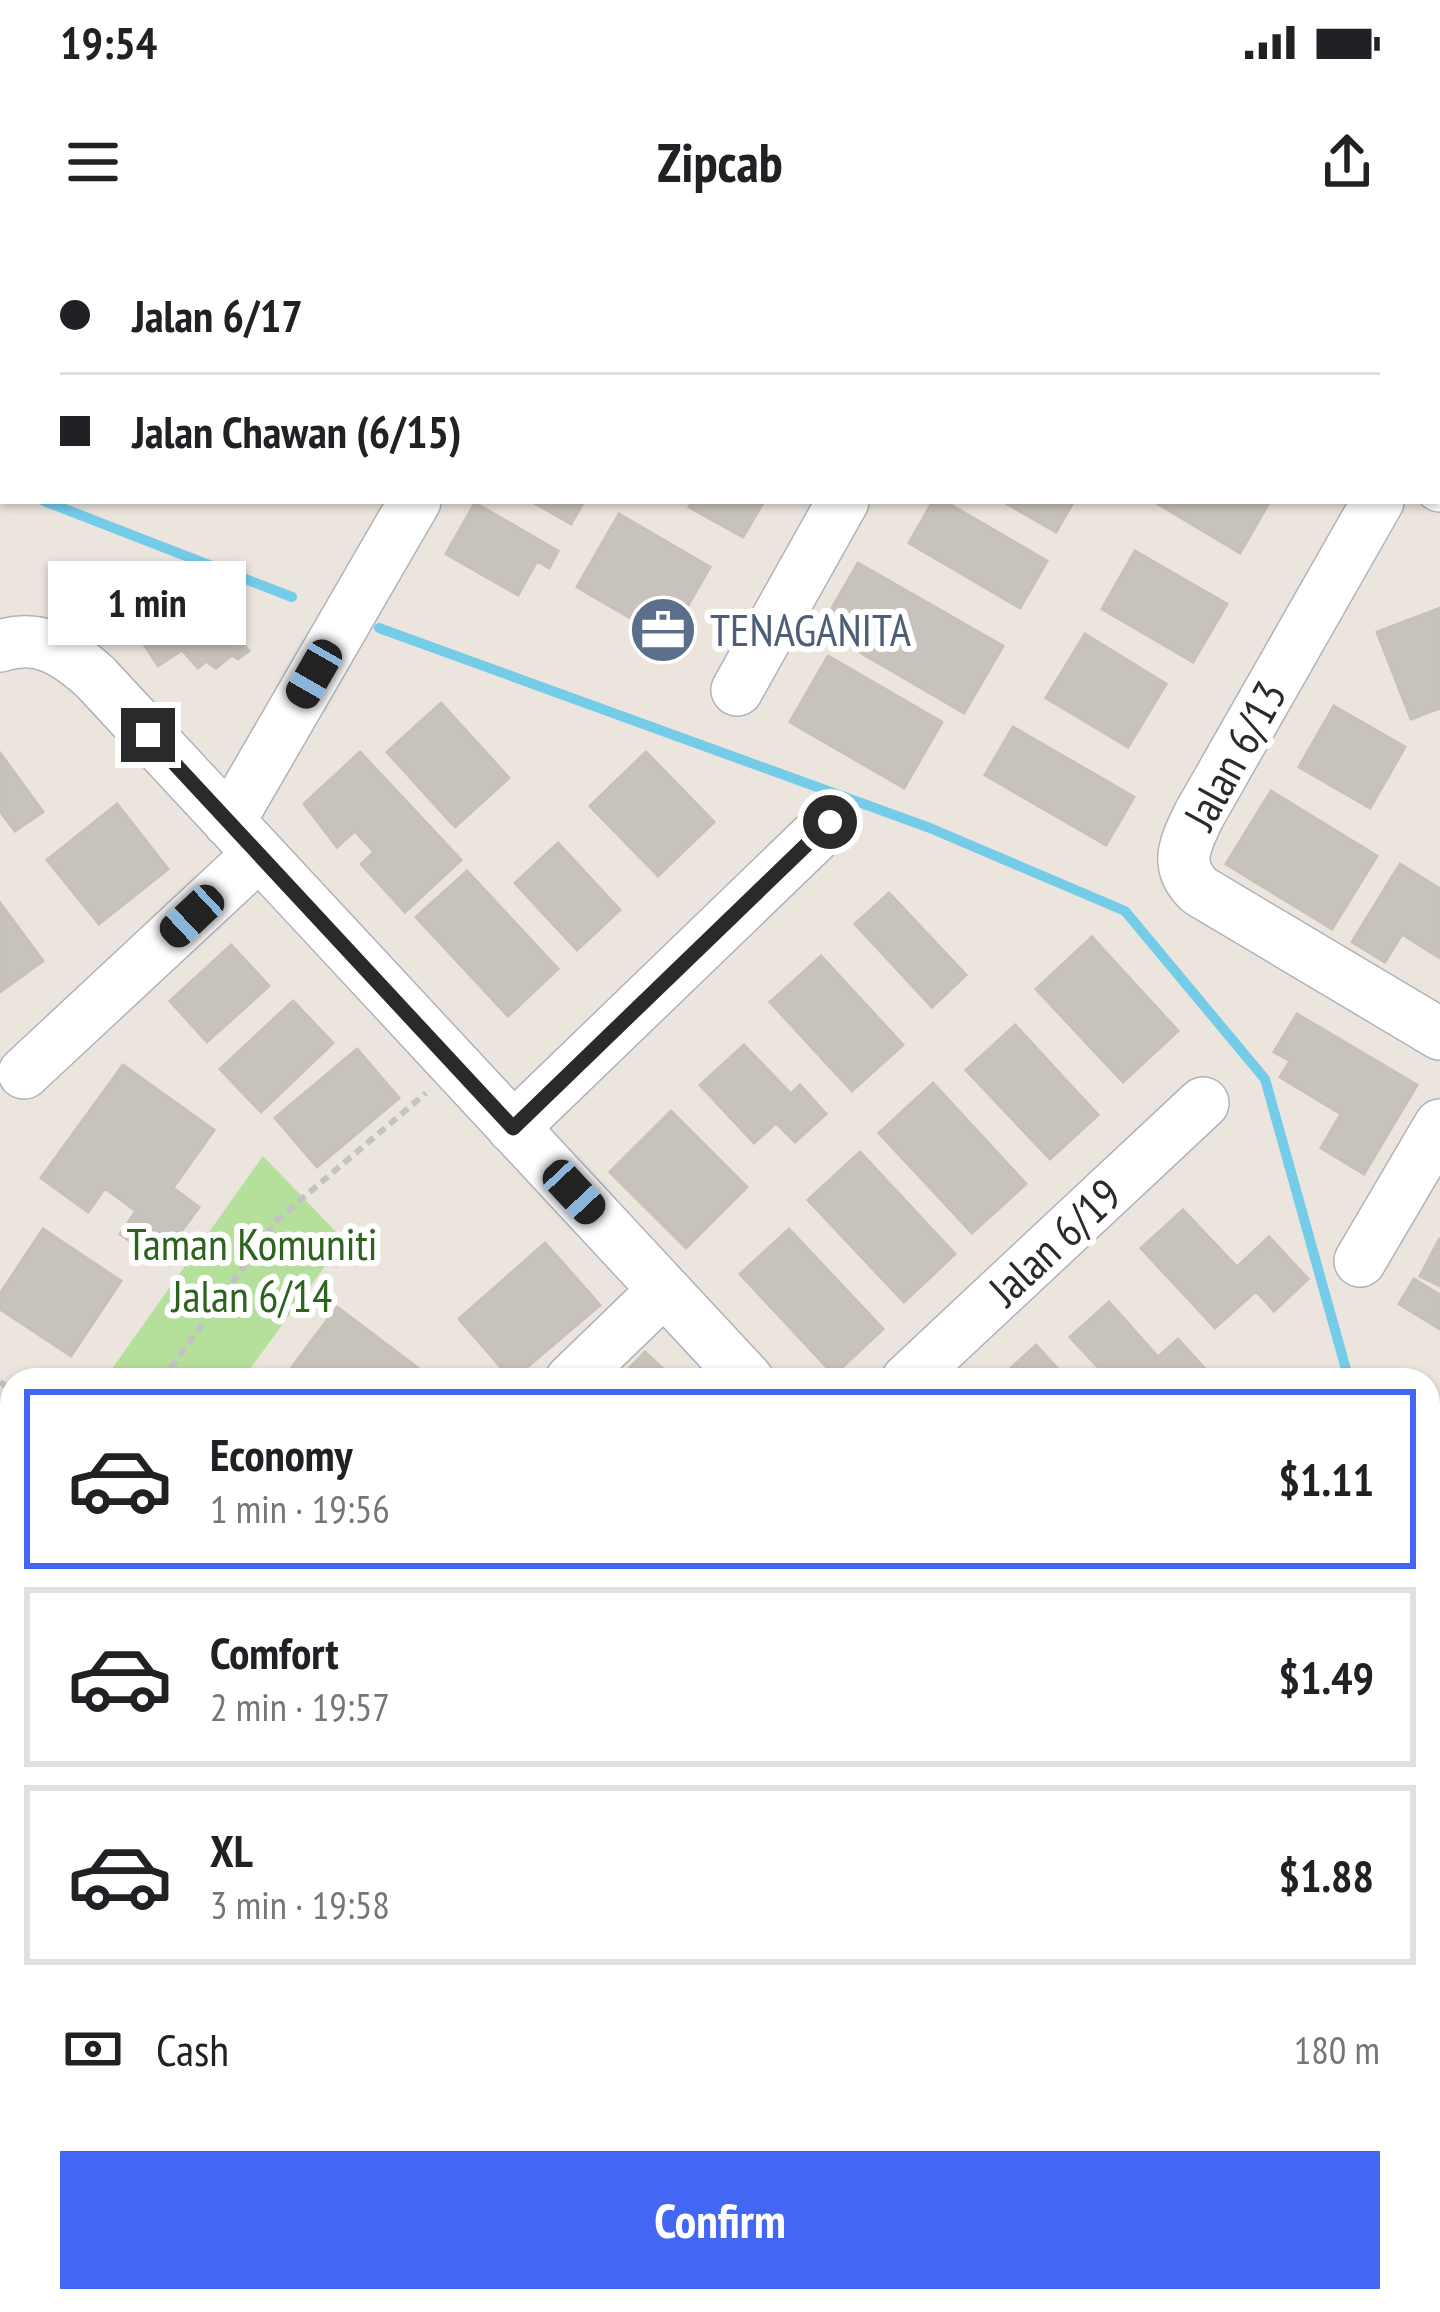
<!DOCTYPE html>
<meta charset="utf-8">
<style>
body{margin:0;font-family:"PT Sans Narrow",sans-serif;background:#f6f6f6;color:#202124;height:100vh;display:flex;flex-direction:column;font-size:45px;white-space:nowrap}
*{box-sizing:border-box;margin:0}
p{font-size:39px;color:#757577}
.icon{flex:none;width:66px;height:66px;fill:none;stroke:currentColor;stroke-width:2;stroke-linecap:round;stroke-linejoin:round}
.map{position:relative;flex:1;overflow:hidden}
.details{position:absolute;left:0px;top:1128px;width:1440px;height:945px;display:flex;flex-direction:column;background:#fff;border-radius:36px 36px 0 0;box-shadow:0 3px 9px #0004}
.details>*{flex:none}
.guide{position:absolute;left:0px;top:0px;width:1440px;height:264px;box-shadow:0 3px 9px #0004;display:grid;align-content:center;height:264px;padding:0 60px;background:#fff}
.end{position:absolute;width:54px;height:54px;margin:-27px;border:15px solid #2a2a2a;background:#fff;box-shadow:0 0 0 6px #fff}
.from{border-radius:50%}
.bubble{position:absolute;height:84px;border-radius:0px;background:#fff;box-shadow:0 3px 9px #0004;font-size:39px;font-weight:800;line-height:84px;text-align:center}
.car{position:absolute;width:36px;height:72px;margin:-36px -18px;border-radius:15px;box-shadow:0 0 9px 3px #0007;background:linear-gradient(#222 24%,#8ab4d8 0 40%,#222 0 76%,#8ab4d8 0 86%,#222 0)}
.guide b{display:flex;align-items:center;gap:42px;height:114px;font-size:45px}
.guide b+b{border-top:3px solid #e0e0e0}
.guide i{width:30px;height:30px;background:#202124}
ul{padding:21px 0 0;list-style:none}
li{display:flex;align-items:center;gap:36px;height:180px;margin:0 24px 18px;padding:0 36px;border:6px solid #e0e0e0;border-radius:0px}
li div{flex:1}
li b{display:block;font-size:45px}
li em{font-style:normal;font-weight:800}
li.active{border-color:#4367f2}
li>.icon{width:108px;height:108px;stroke-width:1.5}
.pay{display:flex;align-items:center;gap:30px;height:132px;padding:0 60px;font-size:45px}
.pay p{margin-inline-start:auto}
.button{display:flex;gap:24px;margin-top:auto;padding:24px 60px}
.button a{flex:1;height:138px;border-radius:0px;background:#4367f2;color:#fff;font-size:48px;font-weight:800;line-height:138px;text-align:center}
.status{display:flex;justify-content:space-between;align-items:center;height:84px;padding:0 60px;background:#fff;direction:ltr}
.status svg{height:33px;fill:currentColor}
header{display:flex;justify-content:space-between;align-items:center;height:156px;padding:0 60px;background:#fff;font-size:54px;font-weight:800}
.map>svg:first-child{display:block}
</style>
<div class="status"><b>19:54</b><svg viewBox="0 0 49 12"><path d="M0 12V9h3v3zM5 12V6h3v6zM10 12V3h3v9zM15 12V0h3v12zM26 1h20v11H26zM47 4h2v5h-2z"/></svg></div>
<header><svg class="icon" aria-label="menu" viewBox="0 0 24 24"><path d="M4 6h16M4 12h16M4 18h16"/></svg>Zipcab<svg class="icon" aria-label="share" viewBox="0 0 24 24"><path d="M12 15V3M7 8l5-5 5 5M5 13v7h14v-7"/></svg></header>
<div class="map">
<svg width="1440" height="2072" viewBox="0 0 1440 2072">
<rect width="100%" height="100%" fill="#ece5dd"/>
<!-- green -->
<path fill="#b4e09b" d="M263,916l81,84 -102,140h-138z
M12,1268v188l-12,16v-187z"/>
<g fill="none" stroke-linecap="round" stroke-linejoin="round">
<!-- stream -->
<path stroke="#74cce9" stroke-width="10" d="M0,244l3,1
M44,261l248,96
M379,388l551,200 195,83 140,168 84,301
M1428,1426l12,43
M0,1797l12,8
M1428,1819l12,-25
M333,2061l13,11
M1298,2072l6,-11"/>
</g>
<!-- building -->
<path fill="#c7c2bc" stroke="#c7c1b6" stroke-width="3" d="M206,0h129l2,2 -133,1z
M531,261h53l-13,23z
M693,261h71l-21,36 -54,-30z
M933,261h11l103,60 -27,47 -111,-65z
M1002,261h72l-18,31z
M1153,261h117l-30,52z
M475,263l83,48 -9,17 -12,-7 -19,34 -72,-41z
M619,274l91,53 -42,73 -91,-53z
M1135,311l92,53 -34,58 -91,-53z
M858,323l145,83 -39,67 -144,-84z
M171,357l50,21 28,33 -11,8 -6,-4 -16,13 -10,-7 -8,7 -16,-18 -24,16 -31,-48z
M1440,368v100l-29,11 -34,-87z
M1085,394l81,50 -38,63 -82,-49z
M828,416l114,66 -38,66 -114,-66z
M441,463l68,75 -54,49 -68,-75z
M1334,466l71,41 -35,61 -71,-41z
M1013,487l121,70 -28,48 -121,-70z
M360,512l101,108 -56,52 -44,-48 13,-12 -19,-21 -18,16 -33,-43z
M646,512l68,70 -56,54 -68,-70z
M0,513l43,59 -28,19 -15,-20z
M1271,551l106,65 -45,73 -106,-65z
M117,564l51,65 -69,55 -52,-64z
M558,603l62,67 -43,40 -62,-67z
M1400,624l40,25v69l-38,-24 -17,28 -33,-20z
M467,631l91,98 -50,47 -92,-99z
M889,653l77,82 -34,32 -77,-83z
M0,663l43,58 -43,31z
M1092,697l86,94 -55,51 -87,-93z
M231,705l38,41 -62,56 -37,-41z
M821,716l82,89 -51,46 -82,-89z
M293,761l40,42 -72,69 -41,-43z
M1297,774l120,71 -53,89 -43,-26 20,-34 -61,-37 10,-16 -16,-9z
M1015,785l83,90 -48,44 -84,-89z
M744,805l47,49 9,-9 26,29 -31,28 -19,-19 -22,20 -54,-58z
M357,809l42,49 -82,69 -42,-49z
M123,825l91,65 -41,58 26,19 -40,55 -39,-28 16,-23 -31,-23 -17,24 -47,-34z
M933,843l93,101 -54,49 -93,-100z
M671,871l76,76 -61,61 -76,-76z
M860,912l95,102 -51,48 -96,-102z
M1183,970l54,57 32,-30 39,42 -34,32 -18,-20 -41,37 -74,-80z
M43,989l78,52 -50,75 -71,-47v-15z
M789,989l94,100 -49,46 -94,-101z
M1440,998v48l-20,-10z
M545,1003l55,62 -88,75 -53,-61z
M1414,1039l26,16v34l-41,-25z
M1109,1062l49,55 20,-18 37,41h-105l-40,-43z
M337,1067l94,71 -2,2h-121l-16,-13z
M1036,1105l32,35h-70z
M645,1112l30,28h-57z
M1428,1165l2,12 10,-2v99l-12,2z
M1428,1557l12,10v62l-12,14z
M10,1662l2,1v102l-12,-9v-80z
M1440,1919v69l-12,-6v-42z
M1428,1995l12,6v49l-12,22h-50l5,-11h45z
M70,2061h138l-9,11h-114z
M532,2061h38l15,11h-61z
M790,2061h85l-7,11h-85z
M898,2061h48l14,11h-70z
M982,2061h64l-10,11h-41z
M1065,2061h78l-8,11h-78z
M1165,2061h50l19,11h-75z"/>
<g fill="none" stroke-linecap="round" stroke-linejoin="round">
<defs>
<path id="minor" d="M1305,0l1,3
M1387,0l1,3
M158,3l2,-3
M565,3l2,-3
M989,3l2,-3
M1437,240l3,6
M1378,261l-179,314c-14,29 -26,51 1,76l240,143
M0,406c39,-13 66,5 95,31l653,703
M737,450l106,-189
M229,582l186,-321
M24,833l235,-219
M513,888l317,-306
M1360,1021l80,-136
M571,1140l93,-90
M907,1140l296,-277
M1,1566l11,8
M668,2061l15,11"/>
</defs>
<!-- minor casing -->
<use href="#minor" stroke="#b0b3bd" stroke-width="54"/>
<!-- path -->
<path stroke="#c3c3c3" stroke-width="6" stroke-dasharray="9 6" stroke-linecap="butt" d="M162,1140l115,-160 149,-127
M0,1142l12,9
M0,1367l12,-17"/>
<!-- minor -->
<use href="#minor" stroke="#fff" stroke-width="51"/>
</g>
<g fill="none" stroke-linecap="round" stroke-linejoin="round">
<!-- route -->
<path stroke="#2a2a2a" stroke-width="15" d="M148,495l365,393 317,-306"/>
</g>
<!-- icons -->
<defs>
<symbol id="office-disc" viewBox="-11 -11 22 22"><circle r="9.5" fill="#5c6f8a" stroke="#fff"/><path d="M-6-3h4V-5.5h4V-3h4V5H-6ZM-1-4.5V-3h2v-1.5ZM-6 0V1H6V0Z" fill="#fff"/></symbol>
</defs>
<g fill-rule="evenodd">
<use href="#office-disc" x="625" y="352" width="76" height="76"/>
</g>
<g text-anchor="middle" stroke-width="12" stroke-linejoin="round" paint-order="stroke">
<!-- service labels -->
<g font-size="45" fill="#4e5e75" stroke="#fff" text-anchor="start">
<text x="710" y="406">TENAGANITA</text>
</g>
<!-- street labels -->
<g font-size="45" fill="#2a2a2a" stroke="#fff">
<text transform="translate(1235 515) rotate(-61)" y="16">Jalan 6/13</text>
<text transform="translate(1055 1002) rotate(-43)" y="16">Jalan 6/19</text>
</g>
<!-- park labels -->
<g font-size="45" fill="#2d641d" stroke="#fff">
<text x="252" y="1020">Taman Komuniti<tspan x="252" dy="52">Jalan 6/14</tspan></text>
</g>
</g>
</svg>
<i class="end from" style="left:830px;top:582px"></i>
<i class="end" style="left:148px;top:495px"></i>
<div class="bubble" style="left:48px;top:321px;width:198px">1 min</div>
<i class="car" style="left:314px;top:434px;rotate:210deg"></i>
<i class="car" style="left:192px;top:676px;rotate:227deg"></i>
<i class="car" style="left:574px;top:952px;rotate:137deg"></i>
<div class="guide">
<b><i class="from"></i>Jalan 6/17</b>
<b><i></i>Jalan Chawan (6/15)</b>
</div>
<section class="details">
<ul>
<li class="active"><svg class="icon" aria-label="car" viewBox="0 0 24 24"><path d="M5 17H2v-5l4-1 3-4h7l3 4 3 1v5h-3M9 17h6M6 11h13"/><circle cx="7" cy="17" r="2"/><circle cx="17" cy="17" r="2"/></svg><div><b>Economy</b><p>1 min · 19:56</p></div><em>$1.11</em></li>
<li><svg class="icon" aria-label="car" viewBox="0 0 24 24"><path d="M5 17H2v-5l4-1 3-4h7l3 4 3 1v5h-3M9 17h6M6 11h13"/><circle cx="7" cy="17" r="2"/><circle cx="17" cy="17" r="2"/></svg><div><b>Comfort</b><p>2 min · 19:57</p></div><em>$1.49</em></li>
<li><svg class="icon" aria-label="car" viewBox="0 0 24 24"><path d="M5 17H2v-5l4-1 3-4h7l3 4 3 1v5h-3M9 17h6M6 11h13"/><circle cx="7" cy="17" r="2"/><circle cx="17" cy="17" r="2"/></svg><div><b>XL</b><p>3 min · 19:58</p></div><em>$1.88</em></li>
</ul>
<div class="pay"><svg class="icon" aria-label="cash" viewBox="0 0 24 24"><path d="M3 7h18v10H3z"/><circle cx="12" cy="12" r="2"/></svg>Cash<p>180 m</p></div>
<div class="button"><a>Confirm</a></div>
</section>
</div>
